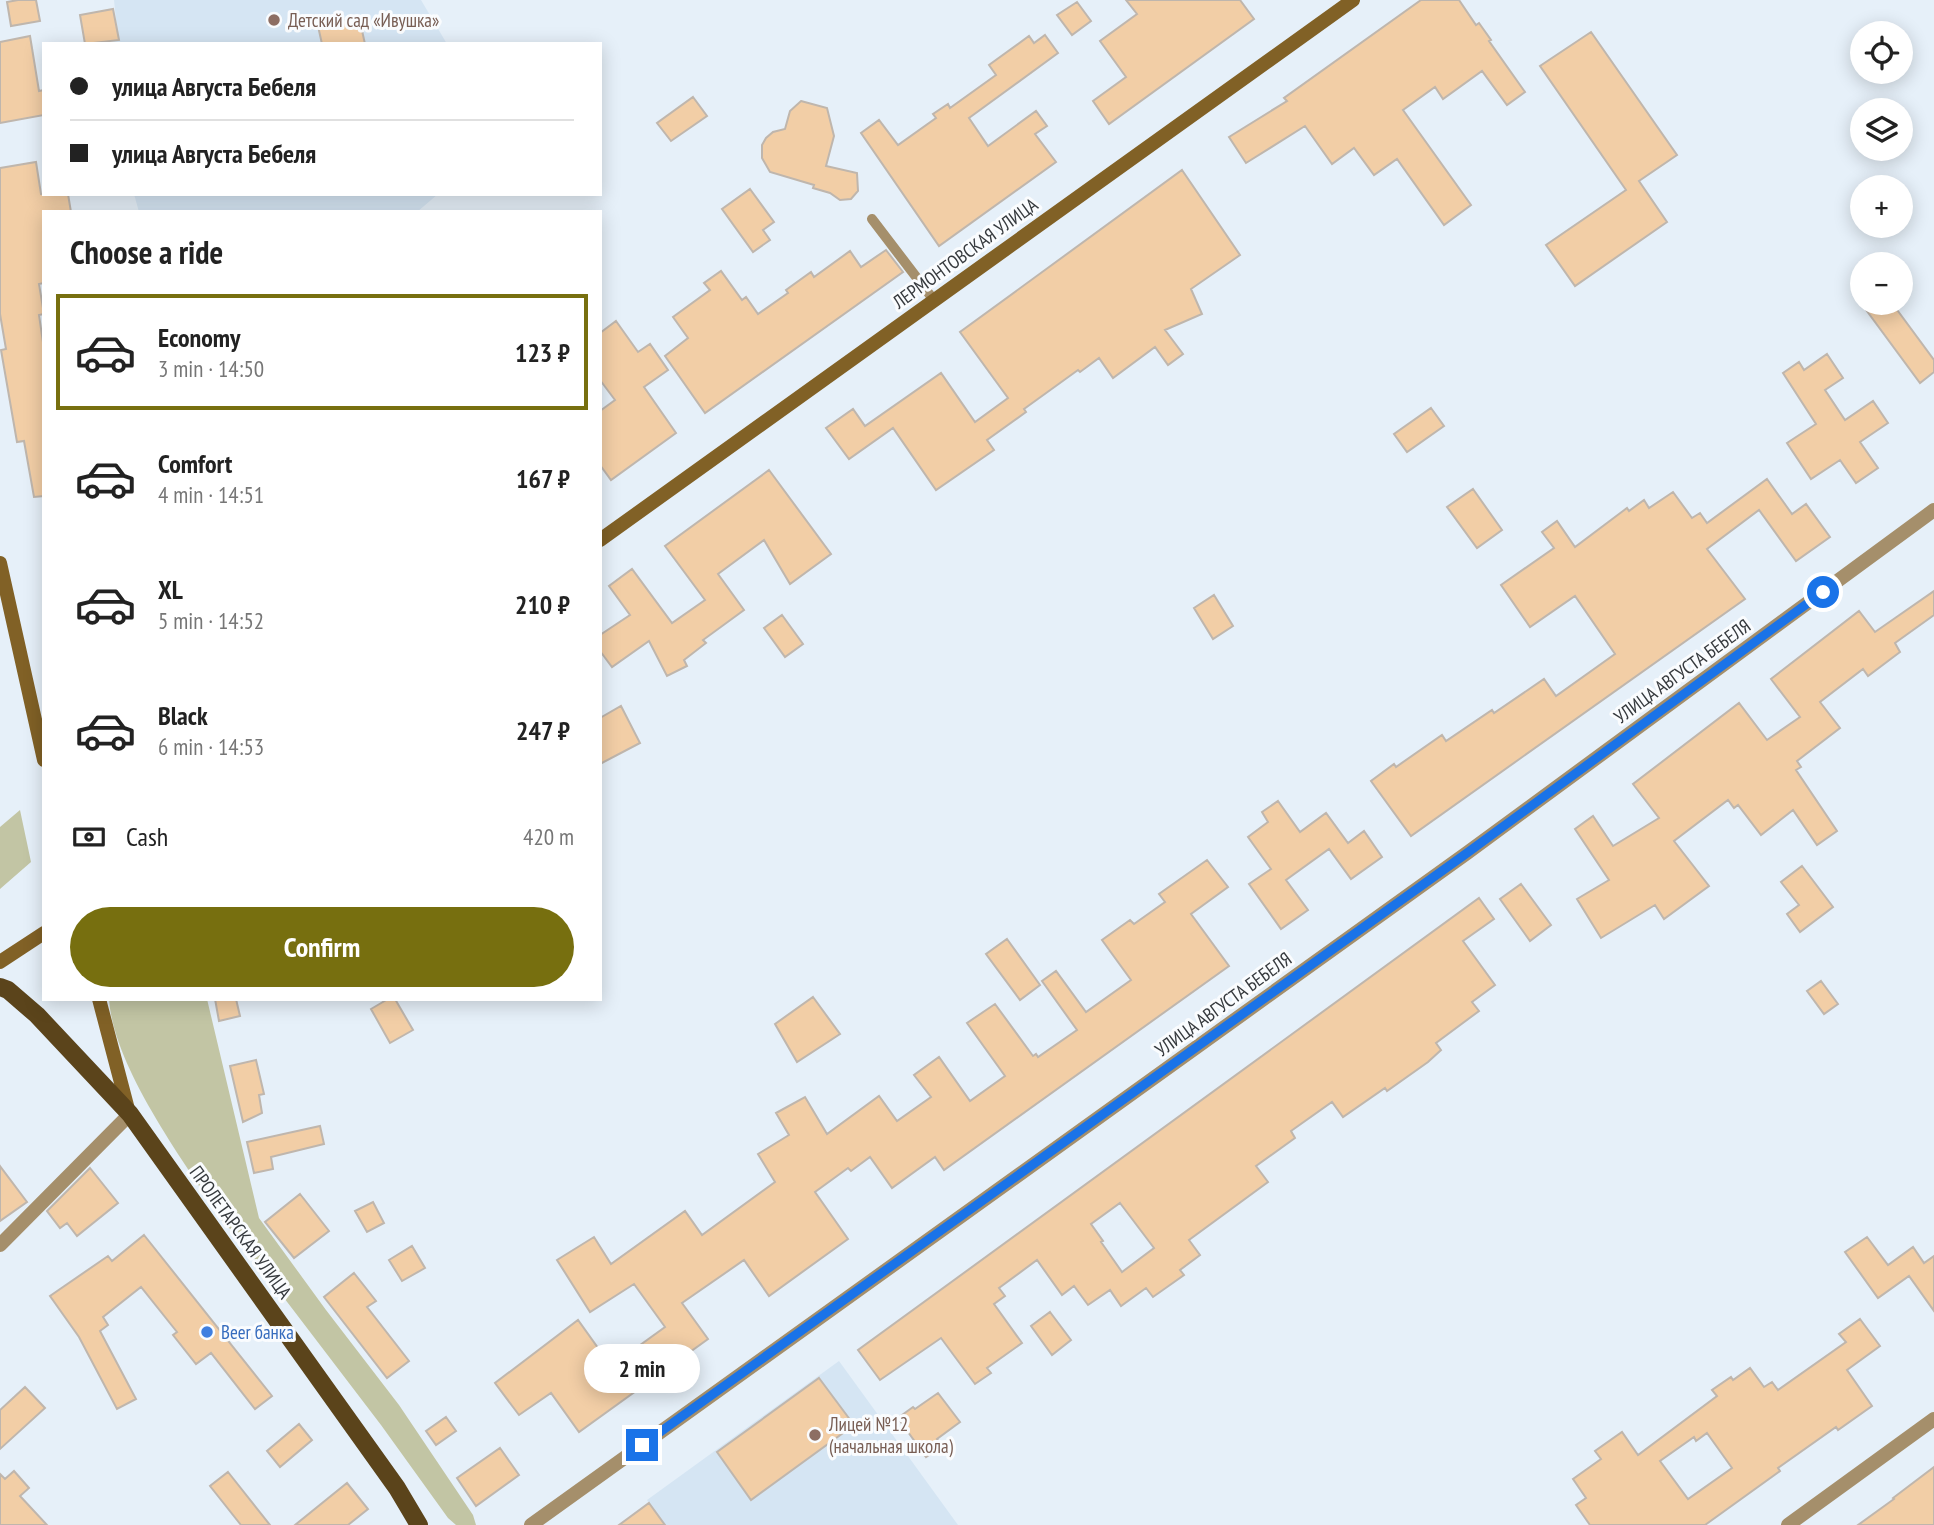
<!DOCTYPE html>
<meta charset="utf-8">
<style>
body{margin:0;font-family:"PT Sans Narrow",sans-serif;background:#f6f6f6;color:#222;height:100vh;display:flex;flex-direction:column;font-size:26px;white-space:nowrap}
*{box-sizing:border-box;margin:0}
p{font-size:23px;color:#767676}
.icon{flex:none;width:38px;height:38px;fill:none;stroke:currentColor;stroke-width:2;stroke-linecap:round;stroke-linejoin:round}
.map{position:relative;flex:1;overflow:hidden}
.panel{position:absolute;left:42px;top:210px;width:560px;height:791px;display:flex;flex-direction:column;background:#fff;border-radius:0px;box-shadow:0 4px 18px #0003}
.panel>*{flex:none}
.banner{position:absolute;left:42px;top:42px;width:560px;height:154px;border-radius:0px;box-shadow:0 4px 18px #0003;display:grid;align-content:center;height:154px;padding:0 28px;background:#fff}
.tools{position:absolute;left:1850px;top:21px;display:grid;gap:14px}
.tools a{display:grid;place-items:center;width:63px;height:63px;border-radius:50%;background:#fff;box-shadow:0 4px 18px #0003;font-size:35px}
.end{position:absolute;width:32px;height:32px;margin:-16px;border:9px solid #1a73e8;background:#fff;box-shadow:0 0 0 4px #fff}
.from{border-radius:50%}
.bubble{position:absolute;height:49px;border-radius:24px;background:#fff;box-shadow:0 4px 18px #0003;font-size:23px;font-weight:700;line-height:49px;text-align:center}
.banner b{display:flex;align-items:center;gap:24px;height:66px;font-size:26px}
.banner b+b{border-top:2px solid #e0e0e0}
.banner i{width:18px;height:18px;background:#222}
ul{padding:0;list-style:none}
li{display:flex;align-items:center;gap:21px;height:116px;margin:0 14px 10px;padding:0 14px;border:4px solid transparent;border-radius:0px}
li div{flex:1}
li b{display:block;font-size:26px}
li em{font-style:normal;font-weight:700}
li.on{border-color:#776f0f}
li>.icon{width:63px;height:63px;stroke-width:1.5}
h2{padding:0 28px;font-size:32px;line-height:84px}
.pay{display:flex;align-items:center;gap:18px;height:77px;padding:0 28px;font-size:26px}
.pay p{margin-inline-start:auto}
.primary-button{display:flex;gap:14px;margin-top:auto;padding:14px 28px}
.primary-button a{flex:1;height:80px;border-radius:42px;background:#776f0f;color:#fff;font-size:28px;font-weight:700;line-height:80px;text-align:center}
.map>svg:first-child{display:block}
</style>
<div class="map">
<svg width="1934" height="1525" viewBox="0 0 1934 1525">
<rect width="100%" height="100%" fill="#e6f0f9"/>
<!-- built -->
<path fill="#d5e5f3" d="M114,0h307l26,44h-351l22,-4z
M134,194h304l-21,18h-278z
M839,1361l119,164h-293l-18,-25z"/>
<!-- green -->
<path fill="#c2c5a4" d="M20,810l11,52 -31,27v-62z
M109,999h98l52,219 67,92 73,95 74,110 3,10h-20l-8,-7 -67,-93 -148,-194 -8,-6c-38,-60 -111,-155 -116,-226z"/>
<!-- building -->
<path fill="#f2cea6" stroke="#bfb6ad" stroke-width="2" fill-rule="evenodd" d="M18,0h18l4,21 -29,5 -4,-24z
M1126,0h114l14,19 -145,105 -16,-23 33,-24 -26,-36 37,-27z
M1421,0h38l17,25 3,-2 12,17 -2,1 36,51 -18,13 -25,-34 -39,28 -8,-12 -32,23 68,95 -27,20 -47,-66 -23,16 -20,-27 -22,16 -27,-38 -59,37 -17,-26 58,-36 -3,-3z
M1077,2l14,19 -19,14 -15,-20z
M113,9l6,31 -34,4 -5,-29z
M359,17l6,27h-43l-4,-18z
M1591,32l86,123 -38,26 28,41 -92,64 -29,-41 80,-55 -86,-124z
M1045,35l13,18 -89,65 19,28 48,-35 11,15 -12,8 21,28 -117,84 -78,-113 18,-13 19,25 38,-27 -3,-4 15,-10 2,4 46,-33 -7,-10 40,-29 5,7z
M30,36l9,55 5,-1v25l-44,8v-81z
M693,97l14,19 -36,25 -14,-18z
M801,101l26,7 7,28 -8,30 31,7 1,18 -7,8 -11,1 -10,-7 -17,-5 1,-3 -44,-13 -8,-14v-13l4,-7 7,-6 12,-3 5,-18z
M36,162l5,32h27l3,18h-27v71l-5,1 5,30 -5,1 5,34v147l-10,1 -10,-56 -7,1 -16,-92 5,-1 -6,-35v-146z
M1182,170l58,85 -49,34 11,25 -37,16 18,24 -15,11 -13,-18 -42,31 -14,-20 -19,14 -2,-2 -54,39 2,3 -39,28 7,10 -58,40 -43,-62 -44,31 -23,-31 27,-19 12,17 76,-53 34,49 33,-24 -48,-66z
M750,189l24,33 -11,8 7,10 -17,12 -31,-43z
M886,250l17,22 -198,141 -40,-57 23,-18 -15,-21 37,-27 -6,-7 17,-12 21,29 4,-3 12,17 30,-21 -2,-3 25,-18 3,5 36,-26 11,16z
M1861,303h31l42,57v12l-14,11z
M616,321l22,31 12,-8 18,26 -24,17 32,46 -65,47 -11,-15v-54l15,-11 -15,-20v-47z
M1827,354l16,24 -18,12 20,30 28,-19 15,22 -28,19 18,26 -22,15 -16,-23 -29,19 -24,-36 29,-19 -33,-51 16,-11 5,8z
M1431,408l13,18 -37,26 -13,-18z
M769,470l62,84 -41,30 -26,-44 -46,34 26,36 -41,30 3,3 -22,17 3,6 -20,10 -18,-35 -37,26 -12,-16v-16l30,-20 -21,-29 23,-17 40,54 33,-23 -40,-54z
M1767,479l25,35 14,-10 24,33 -34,24 -37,-51 -52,39 38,50 -334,237 -40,-55 23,-17 2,3 46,-32 4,6 46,-31 2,3 50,-34 12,17 59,-42 -40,-58 -45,31 -29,-42 53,-37 -12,-16 15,-11 18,26 52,-39 2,3 15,-11 5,8 24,-16 19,26 8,-5 7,10z
M1473,489l29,41 -25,18 -30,-41z
M1934,591v24l-39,28 5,9 -32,24 -5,-7 -43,33 20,26 -43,33 4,6 -5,3 41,61 -20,14 -24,-35 -32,25 -23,-30 -4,3 -6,-8 -54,41 35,45 -45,33 -9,-14 -54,33 -24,-39 32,-19 -34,-51 18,-13 20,30 46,-28 -26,-34 106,-81 28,37 33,-23 -29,-38 88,-68 16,21z
M1214,595l19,31 -20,13 -19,-31z
M782,615l21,29 -18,13 -21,-29z
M621,706l19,37 -40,21v-46z
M1278,801l22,31 26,-19 22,30 16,-12 18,26 -31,22 -22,-30 -43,31 22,30 -27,19 -32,-45 22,-15 -23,-32 20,-15 -6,-10z
M1207,860l21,27 -37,27 38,52 -285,204 -9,-13 -43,31 -22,-31 -19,14 -3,-3 -33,24 33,47 -79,57 -25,-36 -62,43 26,36 -129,93 -28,-39 -32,22 -24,-32 83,-63 33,46 54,-39 -31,-43 -44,28 -33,-52 37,-23 17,27 74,-53 17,24 73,-53 -17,-28 31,-19 -13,-22 29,-16 22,37 52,-38 18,25 34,-24 -17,-22 25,-18 31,44 35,-25 -38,-53 28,-19 38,52 3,-2 2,3 39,-27 -35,-49 14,-10 30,41 45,-32 -29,-40 28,-20 4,4 31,-22 -6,-8z
M1802,866l31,41 -33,25 -13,-18 12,-9 -18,-23z
M1521,884l30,41 -21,16 -30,-42z
M1479,898l15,21 -31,22 32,44 -23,17 7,9 -43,32 5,7 -13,12 -41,29 -2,-3 -42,29 -11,-15 -41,29 4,7 -39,28 12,16 -79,58 11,15 -20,15 4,5 -31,22 -7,-9 -25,18 -11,-16 -22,15 -14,-19 -12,9 -25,-35 -38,28 6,8 -11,8 28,39 -35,25 4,5 -16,11 -34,-46 -61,42 -22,-30zM1120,1203l34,45 -32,24 -21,-30 2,-1 -12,-17z
M1007,939l33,46 -20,15 -34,-46z
M1821,981l17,23 -14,10 -17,-23z
M813,997l27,37 -43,28 -22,-38z
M215,999h21l4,17 -21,5z
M388,999h7l18,31 -23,13 -19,-34z
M256,1060l8,34 -5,1 3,18 -19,9 -13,-56z
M320,1126l4,18 -53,13 2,12 -19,4 -7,-31z
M0,1166l27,36 -27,19z
M90,1168l28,35 -41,33 -10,-13 -7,5 -13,-17z
M300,1194l29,37 -35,27 -29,-36z
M373,1202l11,21 -17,9 -12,-21z
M144,1235l128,161 -17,13 -44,-56 -15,11 -23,-29 4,-3 -36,-45 -38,30 5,8 -8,6 36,68 -19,10 -38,-72 -29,-41 58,-40 4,5z
M1867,1237l21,28 25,-18 11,16 10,-7v55l-25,-35 -31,22 -33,-46z
M412,1246l13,22 -23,13 -13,-21z
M354,1273l22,28 -9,6 42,54 -22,17 -63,-81z
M1050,1312l21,28 -19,15 -21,-29z
M1860,1319l20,27 -33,24 25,36 -34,24 -2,-3 -58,41 2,3 -75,54h-115l-14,-20 10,-7 -13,-19 28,-20 -6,-8 27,-19 16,23 79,-59 -5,-6 19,-13 2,3 17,-12 14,19 8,-5 6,8 68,-48 -7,-8zM1707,1433l25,35 -44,31 -28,-38 34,-24 2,4z
M819,1378l35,47 -103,75 -34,-48z
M25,1387l20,21 -45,41v-39z
M938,1393l22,29 -23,17 5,7 -16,11 -28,-39 15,-11 2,2z
M446,1417l10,14 -20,14 -10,-14z
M299,1424l13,16 -32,27 -13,-16z
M500,1448l19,27 -43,31 -19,-28z
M1934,1467v58h-76l36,-26 -1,-1z
M14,1471l15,17 -9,8 27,29h-47v-51l5,5z
M228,1472l42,53h-29l-31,-39z
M347,1483l21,26 -20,16h-53z
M649,1503l16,22h-46z"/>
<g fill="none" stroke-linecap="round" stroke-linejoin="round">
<!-- service -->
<path stroke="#a58f6b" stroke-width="10" d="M872,219l61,80"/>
<!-- minor -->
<path stroke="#a58f6b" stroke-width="14" d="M0,1245l130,-131
M531,1525l936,-672 467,-343
M1788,1525l146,-106"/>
<!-- secondary -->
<path stroke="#816126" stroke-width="14" d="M600,540l753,-540
M0,563l44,197
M0,962l44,-29
M99,999l30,114"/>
<!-- primary -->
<path stroke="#5b441b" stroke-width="18" d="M0,987l8,3 29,25 93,99 267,374 22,37"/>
</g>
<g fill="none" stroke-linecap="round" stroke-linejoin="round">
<!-- route -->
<path stroke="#1a73e8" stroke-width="9" d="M642,1445l825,-592 356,-261"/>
</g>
<!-- markers -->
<g fill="#8d6e63" stroke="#fafcfe" stroke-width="2.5">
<circle cx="274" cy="20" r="7"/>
<circle cx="815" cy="1435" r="7"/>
</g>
<circle fill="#3f7fe0" stroke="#fafcfe" stroke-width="2.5" cx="207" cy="1332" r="7"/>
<g text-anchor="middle" stroke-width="6" stroke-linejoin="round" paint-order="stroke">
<!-- education labels -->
<g font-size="19" fill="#785e54" stroke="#fafcfe" text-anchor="start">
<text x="288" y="27">Детский сад «Ивушка»</text>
<text x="829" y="1431">Лицей №12<tspan x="829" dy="22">(начальная школа)</tspan></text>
</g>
<!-- street labels -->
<g font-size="19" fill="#363a3e" stroke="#fafcfe">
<text transform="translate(965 253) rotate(-36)" y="7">ЛЕРМОНТОВСКАЯ УЛИЦА</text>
<text transform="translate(1682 671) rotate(-36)" y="7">УЛИЦА АВГУСТА БЕБЕЛЯ</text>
<text transform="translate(1223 1004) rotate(-36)" y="7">УЛИЦА АВГУСТА БЕБЕЛЯ</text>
<text transform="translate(241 1232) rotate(54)" y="7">ПРОЛЕТАРСКАЯ УЛИЦА</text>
</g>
<!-- shop labels -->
<g font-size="19" fill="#366cbe" stroke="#fafcfe" text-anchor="start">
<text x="221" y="1339">Beer банка</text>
</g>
</g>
</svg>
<div class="tools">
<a><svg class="icon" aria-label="locate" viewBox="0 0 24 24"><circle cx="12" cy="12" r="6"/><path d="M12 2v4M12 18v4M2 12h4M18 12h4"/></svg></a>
<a><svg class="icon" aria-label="layers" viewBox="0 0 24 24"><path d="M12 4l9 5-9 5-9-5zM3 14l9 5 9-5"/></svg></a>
<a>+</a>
<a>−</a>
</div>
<i class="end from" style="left:1823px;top:592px"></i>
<i class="end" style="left:642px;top:1445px"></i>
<div class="bubble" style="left:584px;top:1344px;width:116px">2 min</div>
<div class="banner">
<b><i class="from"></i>улица Августа Бебеля</b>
<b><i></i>улица Августа Бебеля</b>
</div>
<section class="panel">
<h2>Choose a ride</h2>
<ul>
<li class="on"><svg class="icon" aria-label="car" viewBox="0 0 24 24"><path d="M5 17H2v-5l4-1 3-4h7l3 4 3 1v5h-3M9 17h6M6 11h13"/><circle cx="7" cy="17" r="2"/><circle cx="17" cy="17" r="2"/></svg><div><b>Economy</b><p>3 min · 14:50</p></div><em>123 ₽</em></li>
<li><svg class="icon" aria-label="car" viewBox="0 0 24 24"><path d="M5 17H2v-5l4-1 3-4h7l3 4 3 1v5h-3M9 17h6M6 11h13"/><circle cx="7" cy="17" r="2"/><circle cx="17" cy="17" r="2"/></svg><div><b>Comfort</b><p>4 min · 14:51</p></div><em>167 ₽</em></li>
<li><svg class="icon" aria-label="car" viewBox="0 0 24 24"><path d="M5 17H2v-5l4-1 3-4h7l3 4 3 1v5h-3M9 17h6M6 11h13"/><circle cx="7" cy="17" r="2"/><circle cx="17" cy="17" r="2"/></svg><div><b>XL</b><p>5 min · 14:52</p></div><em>210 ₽</em></li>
<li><svg class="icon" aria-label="car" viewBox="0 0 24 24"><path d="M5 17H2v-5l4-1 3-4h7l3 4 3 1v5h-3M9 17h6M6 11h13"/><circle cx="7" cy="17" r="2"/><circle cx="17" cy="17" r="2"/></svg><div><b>Black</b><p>6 min · 14:53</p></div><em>247 ₽</em></li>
</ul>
<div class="pay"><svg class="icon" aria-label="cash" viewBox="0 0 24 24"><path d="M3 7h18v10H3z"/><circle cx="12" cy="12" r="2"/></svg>Cash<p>420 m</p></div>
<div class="primary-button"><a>Confirm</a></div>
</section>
</div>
